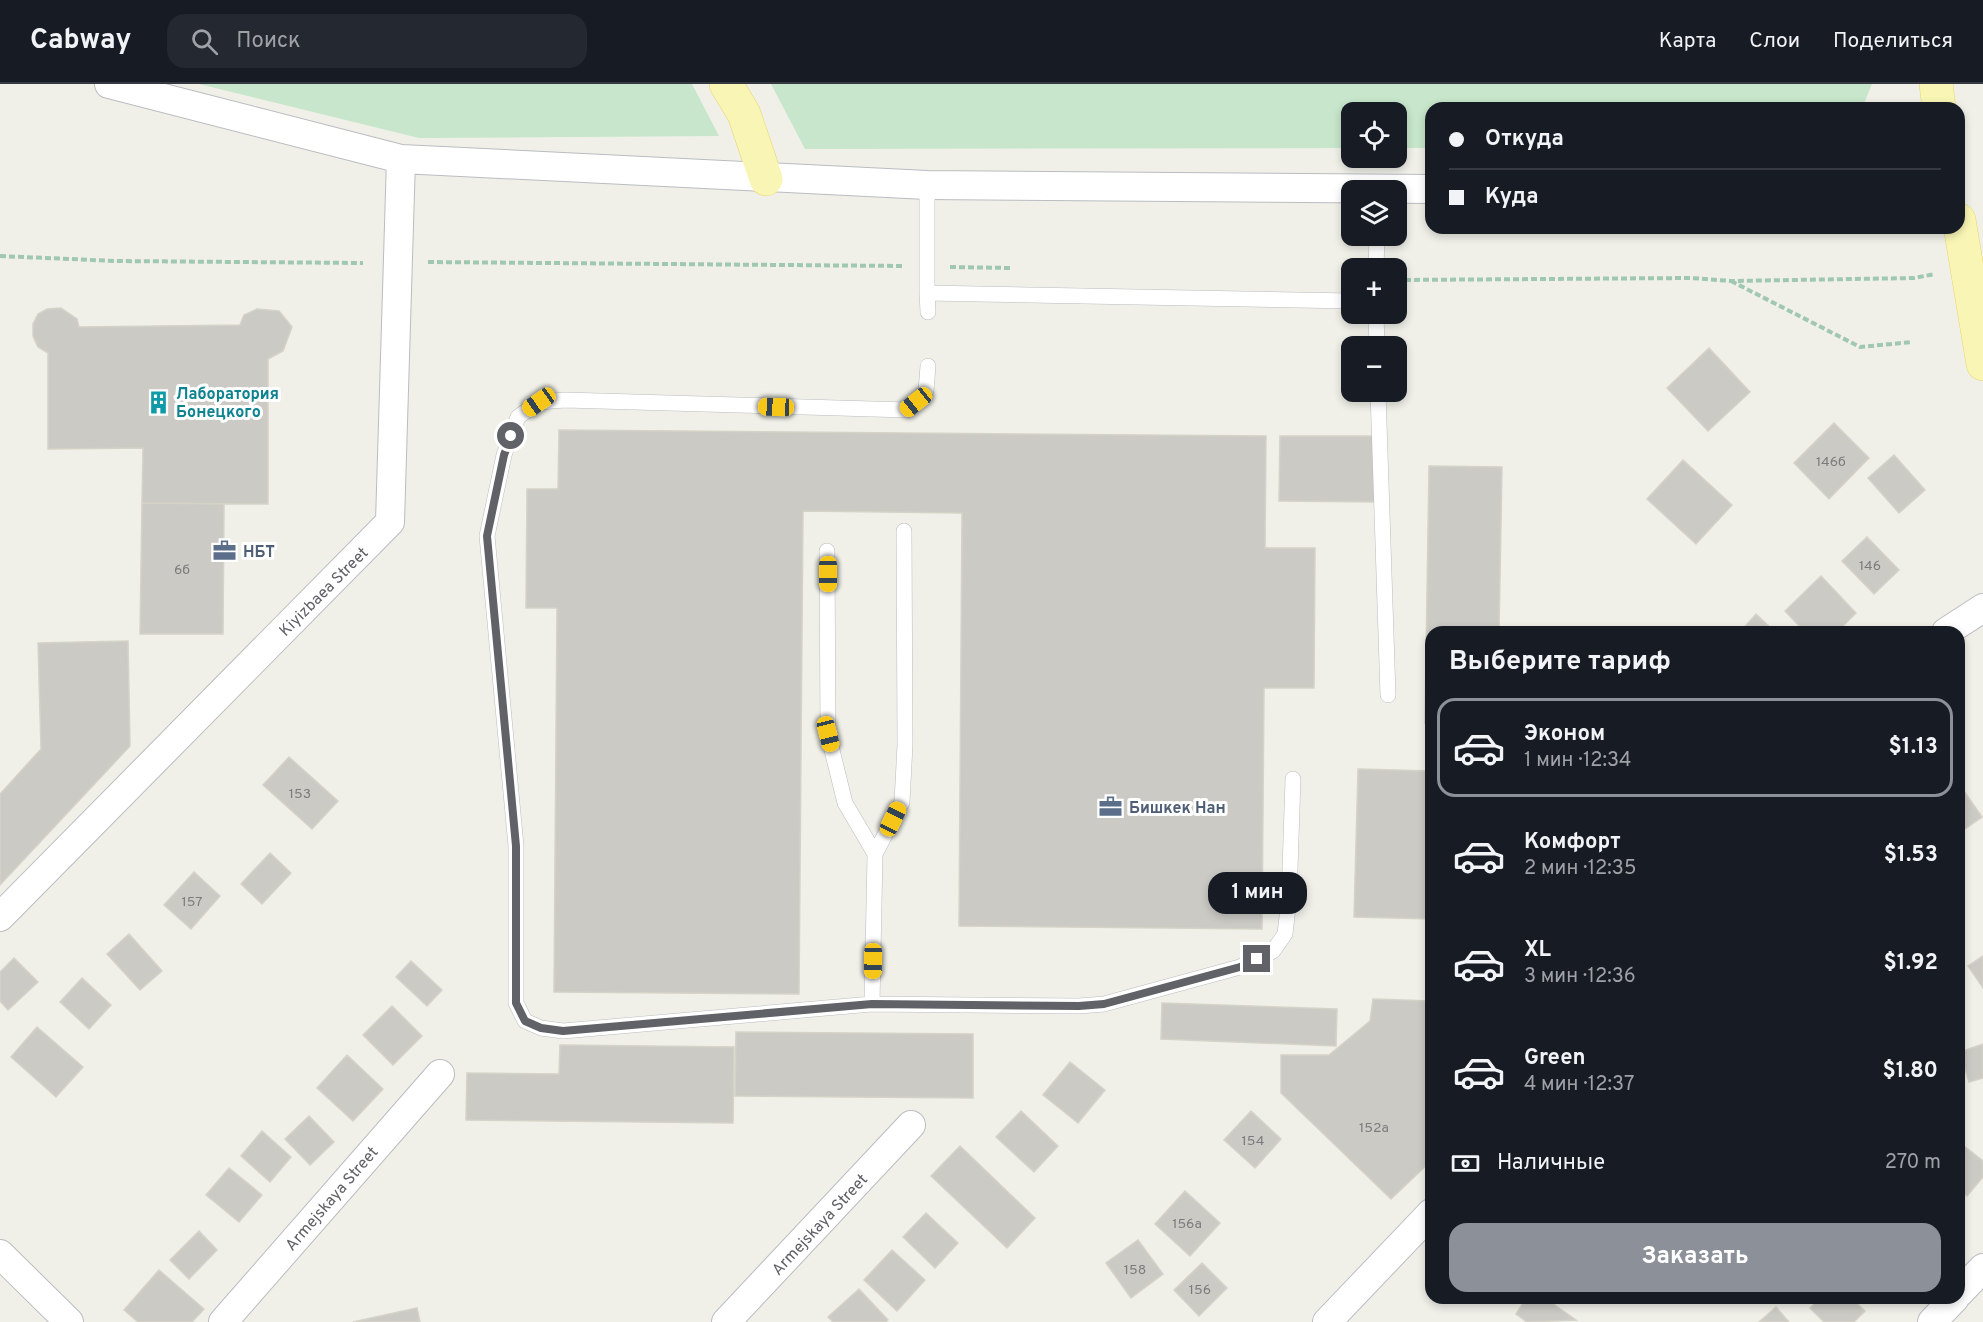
<!DOCTYPE html>
<html lang="ru">
<meta charset="utf-8">
<style>
body{margin:0;font-family:Overpass,sans-serif;background:#242831;color:#f1f3f6;height:100vh;display:flex;flex-direction:column;font-size:22px;white-space:nowrap}
*{box-sizing:border-box;margin:0}
p{font-size:20px;color:#9ea1a6}
.icon{flex:none;width:33px;height:33px;fill:none;stroke:currentColor;stroke-width:2;stroke-linecap:round;stroke-linejoin:round}
.map{position:relative;flex:1;overflow:hidden}
.side{position:absolute;left:1425px;top:542px;width:540px;height:678px;display:flex;flex-direction:column;background:#171b24;border-radius:18px;box-shadow:0 3px 9px #0003}
.side>*{flex:none}
.top-card{position:absolute;left:1425px;top:18px;width:540px;height:132px;border-radius:18px;box-shadow:0 3px 9px #0003;display:grid;align-content:center;height:132px;padding:0 24px;background:#171b24}
.fabs{position:absolute;left:1341px;top:18px;display:grid;gap:12px}
.fabs a{display:grid;place-items:center;width:66px;height:66px;border-radius:12px;background:#171b24;box-shadow:0 3px 9px #0003;font-size:30px}
.end{position:absolute;width:27px;height:27px;margin:-14px;border:8px solid #606267;background:#fff;box-shadow:0 0 0 3px #fff}
.from{border-radius:50%}
.bubble{position:absolute;height:42px;border-radius:18px;background:#171b24;box-shadow:0 3px 9px #0003;font-size:20px;font-weight:700;line-height:42px;text-align:center}
.car{position:absolute;width:18px;height:36px;margin:-18px -9px;border-radius:8px;box-shadow:0 0 4px 2px #0007;background:linear-gradient(#f5c518 24%,#345 0 40%,#f5c518 0 76%,#345 0 86%,#f5c518 0)}
.top-card b{display:flex;align-items:center;gap:21px;height:57px;font-size:22px}
.top-card b+b{border-top:2px solid #363941}
.top-card i{width:15px;height:15px;background:#f1f3f6}
ul{padding:0;list-style:none}
li{display:flex;align-items:center;gap:18px;height:99px;margin:0 12px 9px;padding:0 12px;border:3px solid transparent;border-radius:18px}
li div{flex:1}
li b{display:block;font-size:22px}
li em{font-style:normal;font-weight:700}
li.current{border-color:#8c9099}
li>.icon{width:54px;height:54px;stroke-width:1.5}
h2{padding:0 24px;font-size:27px;line-height:72px}
.pay{display:flex;align-items:center;gap:15px;height:66px;padding:0 24px;font-size:22px}
.pay p{margin-inline-start:auto}
.button{display:flex;gap:12px;margin-top:auto;padding:12px 24px}
.button a{flex:1;height:69px;border-radius:18px;background:#8c9099;color:#fff;font-size:24px;font-weight:700;line-height:69px;text-align:center}
header{display:flex;align-items:center;gap:36px;box-sizing:border-box;height:84px;padding:0 30px;background:#171b24;border-bottom:2px solid #363941}
header strong{font-size:28px}
nav{display:flex;gap:33px;margin-inline-start:auto;font-size:21px}
.search{width:420px;height:54px;background:#242831;display:flex;align-items:center;gap:15px;box-sizing:border-box;padding:0 21px;border-radius:18px;color:#9ea1a6;font-size:22px}
.map>svg:first-child{display:block}
</style>
<header>
<strong>Cabway</strong>
<div class="search"><svg class="icon" aria-label="search" viewBox="0 0 24 24"><circle cx="10" cy="10" r="6"/><path d="M15 15l6 6"/></svg>Поиск</div>
<nav><a>Карта</a><a>Слои</a><a>Поделиться</a></nav>
</header>
<div class="map">
<svg width="1983" height="1238" viewBox="0 0 1983 1238">
<rect width="100%" height="100%" fill="#f0f0e9"/>
<!-- green -->
<path fill="#c7e6cb" d="M199,0h493l27,52 -300,2z
M771,0h1101l-10,24h-431v40h-34l-1,-36h-44l-1,36 -546,1z"/>
<!-- building -->
<path fill="#cccac5" stroke="#d5d2c7" stroke-width="1.5" d="M61,224l16,11 2,8 161,-2 4,-10 13,-6 22,2 13,16 -9,24 -15,8v145l-126,-1 1,-55 -95,1v-96l-10,-6 -5,-11v-12l5,-10 9,-5z
M1709,264l41,44 -42,39 -41,-43z
M1834,339l35,35 -40,41 -35,-36z
M559,346l707,6 -1,112h50l-1,140h-50l-2,241 -303,-3 3,-413 -159,-2 -4,483 -245,-2 3,-384h-31l1,-119h31z
M1280,352h97v66l-98,-1z
M1894,371l31,35 -26,23 -31,-35z
M1683,376l49,45 -36,39 -49,-45z
M1429,382l73,1 -3,165h-68v91h-6z
M142,419l82,1 -1,130h-83z
M1867,453l32,33 -25,24 -32,-33z
M1821,492l35,37 -19,19h-32l-20,-21z
M1756,530l19,18h-35z
M128,557l2,105 -130,139v-91l41,-45 -3,-106z
M289,673l49,44 -26,28 -49,-44z
M1358,685l73,2v148l-77,-2z
M1959,700l23,33 -23,16z
M270,769l21,20 -29,31 -21,-20z
M194,788l26,24 -29,33 -27,-24z
M129,850l33,37 -22,19 -33,-36z
M1983,872v32l-15,-22z
M14,874l24,24 -30,28 -8,-9v-29z
M411,877l31,29 -15,16 -31,-29z
M82,894l29,27 -22,24 -29,-27z
M1373,915l58,2v160l-40,38 -110,-106v-38h48l41,-34z
M1162,919l175,6 -1,37 -175,-7z
M392,922l30,30 -29,29 -30,-30z
M37,943l46,40 -27,30 -45,-40z
M736,948l237,2v64l-238,-2z
M1983,960v34l-14,4 -9,-30z
M560,961l174,2 -1,76 -267,-3 1,-47 92,1z
M347,971l36,34 -30,32 -36,-33z
M1070,978l35,28 -27,33 -35,-28z
M1021,1027l37,35 -24,26 -38,-35z
M1251,1027l30,28 -26,29 -31,-28z
M309,1032l25,26 -24,23 -25,-26z
M262,1047l29,26 -21,25 -29,-26z
M1959,1058l24,19v16l-16,19 -8,-7z
M960,1062l75,72 -28,30 -76,-72z
M229,1084l33,27 -23,27 -33,-27z
M1185,1107l35,32 -30,33 -35,-32z
M926,1129l32,30 -23,25 -32,-31z
M199,1147l18,19 -28,29 -19,-19z
M1138,1156l25,34 -32,24 -25,-35z
M892,1166l33,30 -28,31 -33,-31z
M1202,1179l25,25 -28,28 -25,-26z
M159,1186l45,39 -12,13h-54l-14,-12z
M859,1205l29,31 -2,2h-53l-5,-5z
M1526,1214h19l31,22 -49,2 -11,-8z
M1821,1214h30l14,13 -11,11h-30l-14,-14z
M1776,1223l13,15h-30z
M417,1224l3,14h-67z"/>
<g fill="none" stroke-linecap="round" stroke-linejoin="round">
<defs>
<path id="lane" d="M927,101v108l425,8
M1376,184l1,-32
M927,209l1,19
M1376,230l1,32
M928,282l-2,25 -19,19 -342,-10 -26,2 -21,15 -14,38 -17,81 29,310v157l9,18 16,7 22,3 309,-27 207,2 25,-2 136,-37 33,-16 12,-17 4,-35 4,-120
M1378,308l10,303
M827,467l1,183 17,69 30,51
M872,920l3,-150 27,-52 3,-57 -1,-214"/>
<path id="street" d="M109,0l292,75 526,26 504,4
M1946,548l37,-24
M0,833l390,-395 11,-363
M0,1170l69,68
M1959,1209l24,-25
M223,1238l217,-248
M726,1238l185,-197
M1327,1238l104,-109
M1932,1238l23,-24"/>
<path id="primary" d="M726,0l18,30 22,65
M1936,0l3,24
M1959,136l24,144"/>
</defs>
<!-- lane casing -->
<use href="#lane" stroke="#babcc1" stroke-width="16"/>
<!-- street casing -->
<use href="#street" stroke="#babcc1" stroke-width="30"/>
<!-- primary casing -->
<use href="#primary" stroke="#e8d36a" stroke-width="34"/>
<!-- path -->
<path stroke="#a0c7b0" stroke-width="4" stroke-dasharray="6 3" stroke-linecap="butt" d="M0,172l116,5 247,2
M428,178l475,4
M950,183l61,1
M1396,196l295,-2 40,3 183,-3 21,-4
M1731,197l129,66 52,-5"/>
<!-- lane -->
<use href="#lane" stroke="#fff" stroke-width="15"/>
<!-- street -->
<use href="#street" stroke="#fff" stroke-width="28"/>
<!-- primary -->
<use href="#primary" stroke="#f9f6b5" stroke-width="33"/>
</g>
<g fill="none" stroke-linecap="round" stroke-linejoin="round">
<!-- route -->
<path stroke="#606267" stroke-width="8" d="M511,352l-7,19 -17,81 29,310v157l9,18 16,7 22,3 309,-27 207,2 25,-2 136,-37 17,-8"/>
</g>
<!-- icons -->
<defs>
<symbol id="building-bare" viewBox="-9 -9 18 18"><path d="M-4-6H4V6H1V3H-1V6H-4ZM-2.5-4.3h1.7v1.8h-1.7ZM.8-4.3h1.7v1.8H.8ZM-2.5-1h1.7V.8h-1.7ZM.8-1h1.7V.8H.8Z" fill="#0f9aa8" stroke="#fff" stroke-width="2.5" paint-order="stroke"/></symbol>
<symbol id="office-bare" viewBox="-9 -9 18 18"><path d="M-6-3h4V-5.5h4V-3h4V5H-6ZM-1-4.5V-3h2v-1.5ZM-6 0V1H6V0Z" fill="#5c6f8a" stroke="#fff" stroke-width="2.5" paint-order="stroke"/></symbol>
</defs>
<g fill-rule="evenodd">
<use href="#building-bare" x="142" y="302" width="33" height="33"/>
<use href="#office-bare" x="208" y="450" width="33" height="33"/>
<use href="#office-bare" x="1094" y="706" width="33" height="33"/>
</g>
<g text-anchor="middle" stroke-width="6" stroke-linejoin="round" paint-order="stroke">
<!-- number labels -->
<g font-size="14" fill="#7b7c7e">
<text x="1831" y="382">146б</text>
<text x="1870" y="486">146</text>
<text x="182" y="490">6б</text>
<text x="300" y="714">153</text>
<text x="192" y="822">157</text>
<text x="1374" y="1048">152а</text>
<text x="1253" y="1061">154</text>
<text x="1187" y="1144">156а</text>
<text x="1135" y="1190">158</text>
<text x="1200" y="1210">156</text>
</g>
<!-- culture labels -->
<g font-size="16" font-weight="bold" fill="#0d838f" stroke="#fff" text-anchor="start">
<text x="176" y="315">Лаборатория<tspan x="176" dy="18">Бонецкого</tspan></text>
</g>
<!-- service labels -->
<g font-size="16" font-weight="bold" fill="#4e5e75" stroke="#fff" text-anchor="start">
<text x="243" y="473">НБТ</text>
<text x="1129" y="729">Бишкек Нан</text>
</g>
<!-- street labels -->
<g font-size="16" fill="#606267" stroke="#fff">
<text transform="translate(323 507) rotate(-45)" y="6">Kiyizbaea Street</text>
<text transform="translate(331 1114) rotate(-49)" y="6">Armejskaya Street</text>
<text transform="translate(819 1140) rotate(-47)" y="6">Armejskaya Street</text>
</g>
</g>
</svg>
<div class="fabs">
<a><svg class="icon" aria-label="locate" viewBox="0 0 24 24"><circle cx="12" cy="12" r="6"/><path d="M12 2v4M12 18v4M2 12h4M18 12h4"/></svg></a>
<a><svg class="icon" aria-label="layers" viewBox="0 0 24 24"><path d="M12 4l9 5-9 5-9-5zM3 14l9 5 9-5"/></svg></a>
<a>+</a>
<a>−</a>
</div>
<i class="end from" style="left:511px;top:352px"></i>
<i class="end" style="left:1257px;top:875px"></i>
<div class="bubble" style="left:1208px;top:788px;width:99px">1 мин</div>
<i class="car" style="left:539px;top:318px;rotate:235deg"></i>
<i class="car" style="left:916px;top:318px;rotate:231deg"></i>
<i class="car" style="left:776px;top:323px;rotate:272deg"></i>
<i class="car" style="left:828px;top:490px;rotate:180deg"></i>
<i class="car" style="left:828px;top:650px;rotate:166deg"></i>
<i class="car" style="left:893px;top:735px;rotate:26deg"></i>
<i class="car" style="left:873px;top:877px;rotate:181deg"></i>
<div class="top-card">
<b><i class="from"></i>Откуда</b>
<b><i></i>Куда</b>
</div>
<section class="side">
<h2>Выберите тариф</h2>
<ul>
<li class="current"><svg class="icon" aria-label="car" viewBox="0 0 24 24"><path d="M5 17H2v-5l4-1 3-4h7l3 4 3 1v5h-3M9 17h6M6 11h13"/><circle cx="7" cy="17" r="2"/><circle cx="17" cy="17" r="2"/></svg><div><b>Эконом</b><p>1 мин · 12:34</p></div><em>$1.13</em></li>
<li><svg class="icon" aria-label="car" viewBox="0 0 24 24"><path d="M5 17H2v-5l4-1 3-4h7l3 4 3 1v5h-3M9 17h6M6 11h13"/><circle cx="7" cy="17" r="2"/><circle cx="17" cy="17" r="2"/></svg><div><b>Комфорт</b><p>2 мин · 12:35</p></div><em>$1.53</em></li>
<li><svg class="icon" aria-label="car" viewBox="0 0 24 24"><path d="M5 17H2v-5l4-1 3-4h7l3 4 3 1v5h-3M9 17h6M6 11h13"/><circle cx="7" cy="17" r="2"/><circle cx="17" cy="17" r="2"/></svg><div><b>XL</b><p>3 мин · 12:36</p></div><em>$1.92</em></li>
<li><svg class="icon" aria-label="car" viewBox="0 0 24 24"><path d="M5 17H2v-5l4-1 3-4h7l3 4 3 1v5h-3M9 17h6M6 11h13"/><circle cx="7" cy="17" r="2"/><circle cx="17" cy="17" r="2"/></svg><div><b>Green</b><p>4 мин · 12:37</p></div><em>$1.80</em></li>
</ul>
<div class="pay"><svg class="icon" aria-label="cash" viewBox="0 0 24 24"><path d="M3 7h18v10H3z"/><circle cx="12" cy="12" r="2"/></svg>Наличные<p>270 m</p></div>
<div class="button"><a>Заказать</a></div>
</section>
</div>
